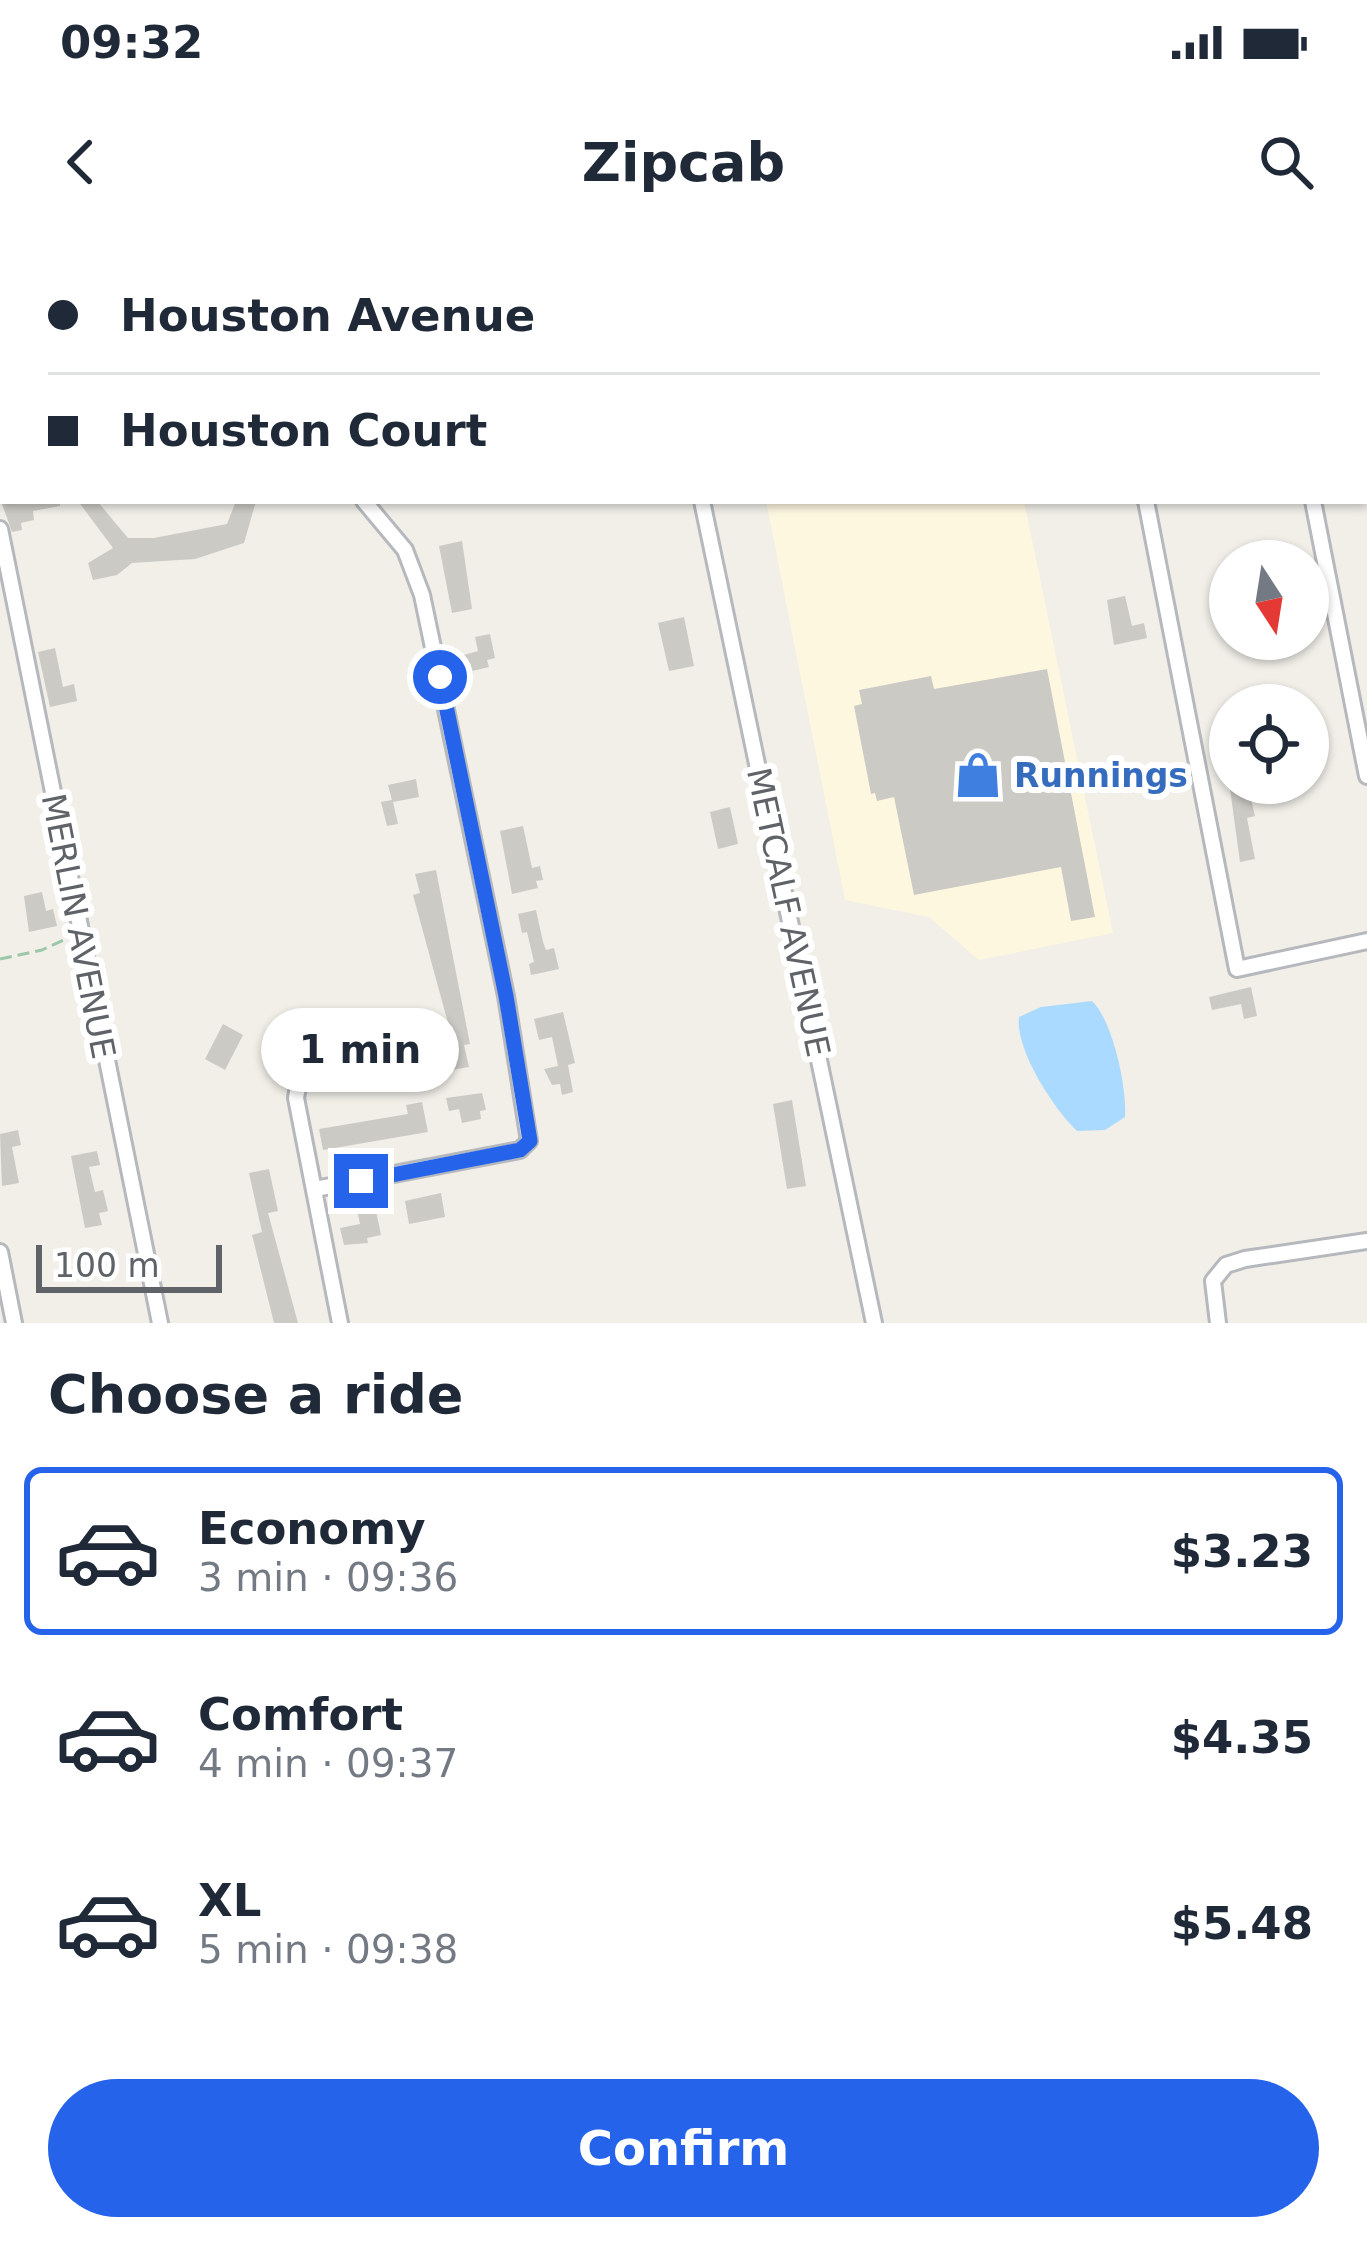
<!DOCTYPE html>
<meta charset="utf-8">
<style>
body{margin:0;font-family:"DejaVu Sans",sans-serif;background:#f2f2f3;color:#1f2937;height:100vh;display:flex;flex-direction:column;font-size:45px;white-space:nowrap}
*{box-sizing:border-box;margin:0}
p{font-size:39px;color:#747a83}
.icon{flex:none;width:66px;height:66px;fill:none;stroke:currentColor;stroke-width:2;stroke-linecap:round;stroke-linejoin:round}
.map{position:relative;height:1083px;overflow:hidden}
.side{display:flex;flex-direction:column;background:#fff;flex:1}
.side>*{flex:none}
.hud{position:absolute;left:0px;top:0px;width:1368px;height:264px;box-shadow:0 3px 9px #0004;display:grid;align-content:center;height:264px;padding:0 48px;background:#fff}
.needle{width:78px;rotate:168deg}
.tools{position:absolute;left:1209px;top:300px;display:grid;gap:24px}
.tools a{display:grid;place-items:center;width:120px;height:120px;border-radius:50%;background:#fff;box-shadow:0 3px 9px #0004;font-size:60px}
.scale{position:absolute;left:36px;bottom:30px;width:186px;box-sizing:border-box;padding-left:12px;border:6px solid #5f6368;border-top:0;font-size:33px;line-height:42px;white-space:nowrap;color:#5f6368;-webkit-text-stroke:9px #fff;paint-order:stroke}
.end{position:absolute;width:54px;height:54px;margin:-27px;border:15px solid #2563eb;background:#fff;box-shadow:0 0 0 6px #fff}
.from{border-radius:50%}
.bubble{position:absolute;height:84px;border-radius:42px;background:#fff;box-shadow:0 3px 9px #0004;font-size:39px;font-weight:600;line-height:84px;text-align:center}
.hud b{display:flex;align-items:center;gap:42px;height:114px;font-size:45px}
.hud b+b{border-top:3px solid #e0e1e3}
.hud i{width:30px;height:30px;background:#1f2937}
ul{padding:0;list-style:none}
li{display:flex;align-items:center;gap:36px;height:168px;margin:0 24px 18px;padding:0 24px;border:6px solid transparent;border-radius:18px}
li div{flex:1}
li b{display:block;font-size:45px}
li em{font-style:normal;font-weight:600}
li.active{border-color:#2563eb}
li>.icon{width:108px;height:108px;stroke-width:1.5}
h2{padding:0 48px;font-size:54px;line-height:144px}
.cta{display:flex;gap:24px;margin-top:auto;padding:24px 48px}
.cta a{flex:1;height:138px;border-radius:72px;background:#2563eb;color:#fff;font-size:48px;font-weight:600;line-height:138px;text-align:center}
.status{display:flex;justify-content:space-between;align-items:center;height:84px;padding:0 60px;background:#fff;direction:ltr}
.status svg{height:33px;fill:currentColor}
header{display:flex;justify-content:space-between;align-items:center;height:156px;padding:0 48px;background:#fff;font-size:54px;font-weight:600}
.map>svg:first-child{display:block}
</style>
<div class="status"><b>09:32</b><svg viewBox="0 0 49 12"><path d="M0 12V9h3v3zM5 12V6h3v6zM10 12V3h3v9zM15 12V0h3v12zM26 1h20v11H26zM47 4h2v5h-2z"/></svg></div>
<header><svg class="icon" aria-label="back" viewBox="0 0 24 24"><path d="M15 5l-7 7 7 7"/></svg>Zipcab<svg class="icon" aria-label="search" viewBox="0 0 24 24"><circle cx="10" cy="10" r="6"/><path d="M15 15l6 6"/></svg></header>
<div class="map">
<svg width="1367" height="1083" viewBox="0 0 1367 1083">
<rect width="100%" height="100%" fill="#f1efe8"/>
<!-- commercial -->
<path fill="#fef7e0" d="M766,261h258l89,432 -134,27 -50,-43 -84,-17z"/>
<!-- water -->
<path fill="#aadaff" d="M1092,761c21,20 35,87 33,116l-20,13 -28,1c-24,-23 -62,-82 -58,-114l22,-10z"/>
<!-- building -->
<path fill="#cccac5" d="M1,261h59v5l-27,5 1,9 -13,3 1,7 -10,2z
M78,261h19l31,37h26l73,-14 9,-23h20l-12,42 -49,16 -63,4 -15,12 -24,5 -5,-17 25,-15z
M462,301l10,68 -20,4 -13,-67z
M1125,356l7,30 12,-3 3,15 -33,7 -7,-45z
M684,377l10,49 -25,5 -11,-48z
M490,394l5,24 -8,2 2,7 -25,6 -4,-17 18,-5 -3,-14z
M55,408l8,39 11,-3 3,17 -27,6 -12,-55z
M1047,429l48,248 -24,4 -10,-54 -147,28 -20,-98 -17,4 -2,-8 -4,1 -17,-88 8,-2 -3,-14 72,-14 3,13z
M416,539l3,18 -26,5 5,22 -11,2 -6,-24 11,-2 -4,-15z
M1248,546l7,30 -8,2 8,41 -15,3 -10,-73z
M730,567l8,37 -20,5 -8,-37z
M523,586l9,42 8,-2 3,14 -7,1 2,7 -26,6 -12,-63z
M436,630l34,174 -6,1 5,22 -17,3 -4,-21 -9,2 -3,-14 15,-3 -38,-139 7,-2 -5,-19z
M42,652l4,19 7,-2 4,17 -28,6 -5,-36z
M536,670l7,32 3,8 8,-2 5,21 -28,6 -2,-11 5,-2 -7,-30 -5,1 -4,-19z
M1251,747l6,29 -13,3 -3,-15 -29,6 -3,-13z
M563,772l12,51 -7,2 5,27 -11,3 -2,-11 -8,1 -8,-16 14,-3 -6,-29 -13,3 -5,-21z
M223,784l20,11 -18,35 -20,-11z
M482,853l4,17 -6,1 1,8 -19,4 -3,-14 -10,2 -3,-13z
M792,860l14,86 -19,3 -14,-85z
M422,862l6,30 -105,18 -4,-21 89,-15 -2,-9z
M18,890l3,15 -9,2 7,36 -17,3 -2,-52z
M97,911l3,14 -11,2 6,25 8,-2 5,21 -9,2 3,12 -17,3 -14,-72z
M269,929l9,42 -10,2 30,110h-24l-22,-88 10,-3 -13,-59z
M441,953l4,24 -36,7 -4,-23z
M375,966l6,29 -14,3 1,5 -24,2 -4,-17 20,-4 -3,-14z"/>
<g fill="none" stroke-linecap="round" stroke-linejoin="round">
<defs>
<path id="street" d="M26,0v3
M193,0v3
M466,0l2,3
M1114,0v3
M1365,202l2,-1
M702,261l172,822
M1146,261l91,468 130,-28
M1313,261l54,275
M0,289l160,794
M300,834l-4,24 44,225
M315,949l205,-39 9,-9 -23,-145 -84,-401 -17,-45 -41,-49
M0,1012l14,71
M1218,1083l-5,-42 13,-16 19,-6 122,-18"/>
<path id="primary" d="M1126,3l17,-3
M0,217l3,-1"/>
</defs>
<!-- street casing -->
<use href="#street" stroke="#b5b8bc" stroke-width="20"/>
<!-- primary casing -->
<use href="#primary" stroke="#f2c960" stroke-width="27"/>
<!-- path -->
<path stroke="#9cc7a9" stroke-width="3" stroke-dasharray="12 6" stroke-linecap="butt" d="M0,719l42,-9 26,-12"/>
<!-- street -->
<use href="#street" stroke="#fff" stroke-width="14"/>
<!-- primary -->
<use href="#primary" stroke="#fff2af" stroke-width="21"/>
</g>
<g fill="none" stroke-linecap="round" stroke-linejoin="round">
<!-- route -->
<path stroke="#2563eb" stroke-width="15" d="M361,941l159,-31 10,-9 -24,-145 -66,-319"/>
</g>
<!-- icons -->
<defs>
<symbol id="shop-bare" viewBox="-9 -9 18 18"><path d="M-5-2.5h2.3a2.7 3.5 0 0 1 5.4 0H5L5.5 6h-11ZM-1.5-2.5h3a1.5 2.3 0 0 0-3 0Z" fill="#3f7fe0" stroke="#fff" stroke-width="2.5" paint-order="stroke"/></symbol>
</defs>
<g fill-rule="evenodd">
<use href="#shop-bare" x="945" y="502" width="66" height="66"/>
</g>
<g text-anchor="middle" stroke-width="12" stroke-linejoin="round" paint-order="stroke">
<!-- shop labels -->
<g font-size="33" font-weight="bold" fill="#366cbe" stroke="#fff" text-anchor="start">
<text x="1014" y="547">Runnings</text>
</g>
<!-- street labels -->
<g font-size="33" fill="#5f6368" stroke="#fff">
<text transform="translate(789 672) rotate(78)" y="12">METCALF AVENUE</text>
<text transform="translate(79 686) rotate(79)" y="12">MERLIN AVENUE</text>
</g>
</g>
</svg>
<div class="tools">
<a><svg class="needle" viewBox="-14 -14 28 28"><path d="M0-13l5 13h-10z" fill="#e53935"/><path d="M0 13l5-13h-10z" fill="#747a83"/></svg></a>
<a><svg class="icon" aria-label="locate" viewBox="0 0 24 24"><circle cx="12" cy="12" r="6"/><path d="M12 2v4M12 18v4M2 12h4M18 12h4"/></svg></a>
</div>
<div class="scale">100 m</div>
<i class="end from" style="left:440px;top:437px"></i>
<i class="end" style="left:361px;top:941px"></i>
<div class="bubble" style="left:261px;top:768px;width:198px">1 min</div>
<div class="hud">
<b><i class="from"></i>Houston Avenue</b>
<b><i></i>Houston Court</b>
</div>
</div>
<section class="side">
<h2>Choose a ride</h2>
<ul>
<li class="active"><svg class="icon" aria-label="car" viewBox="0 0 24 24"><path d="M5 17H2v-5l4-1 3-4h7l3 4 3 1v5h-3M9 17h6M6 11h13"/><circle cx="7" cy="17" r="2"/><circle cx="17" cy="17" r="2"/></svg><div><b>Economy</b><p>3 min · 09:36</p></div><em>$3.23</em></li>
<li><svg class="icon" aria-label="car" viewBox="0 0 24 24"><path d="M5 17H2v-5l4-1 3-4h7l3 4 3 1v5h-3M9 17h6M6 11h13"/><circle cx="7" cy="17" r="2"/><circle cx="17" cy="17" r="2"/></svg><div><b>Comfort</b><p>4 min · 09:37</p></div><em>$4.35</em></li>
<li><svg class="icon" aria-label="car" viewBox="0 0 24 24"><path d="M5 17H2v-5l4-1 3-4h7l3 4 3 1v5h-3M9 17h6M6 11h13"/><circle cx="7" cy="17" r="2"/><circle cx="17" cy="17" r="2"/></svg><div><b>XL</b><p>5 min · 09:38</p></div><em>$5.48</em></li>
</ul>
<div class="cta"><a>Confirm</a></div>
</section>
